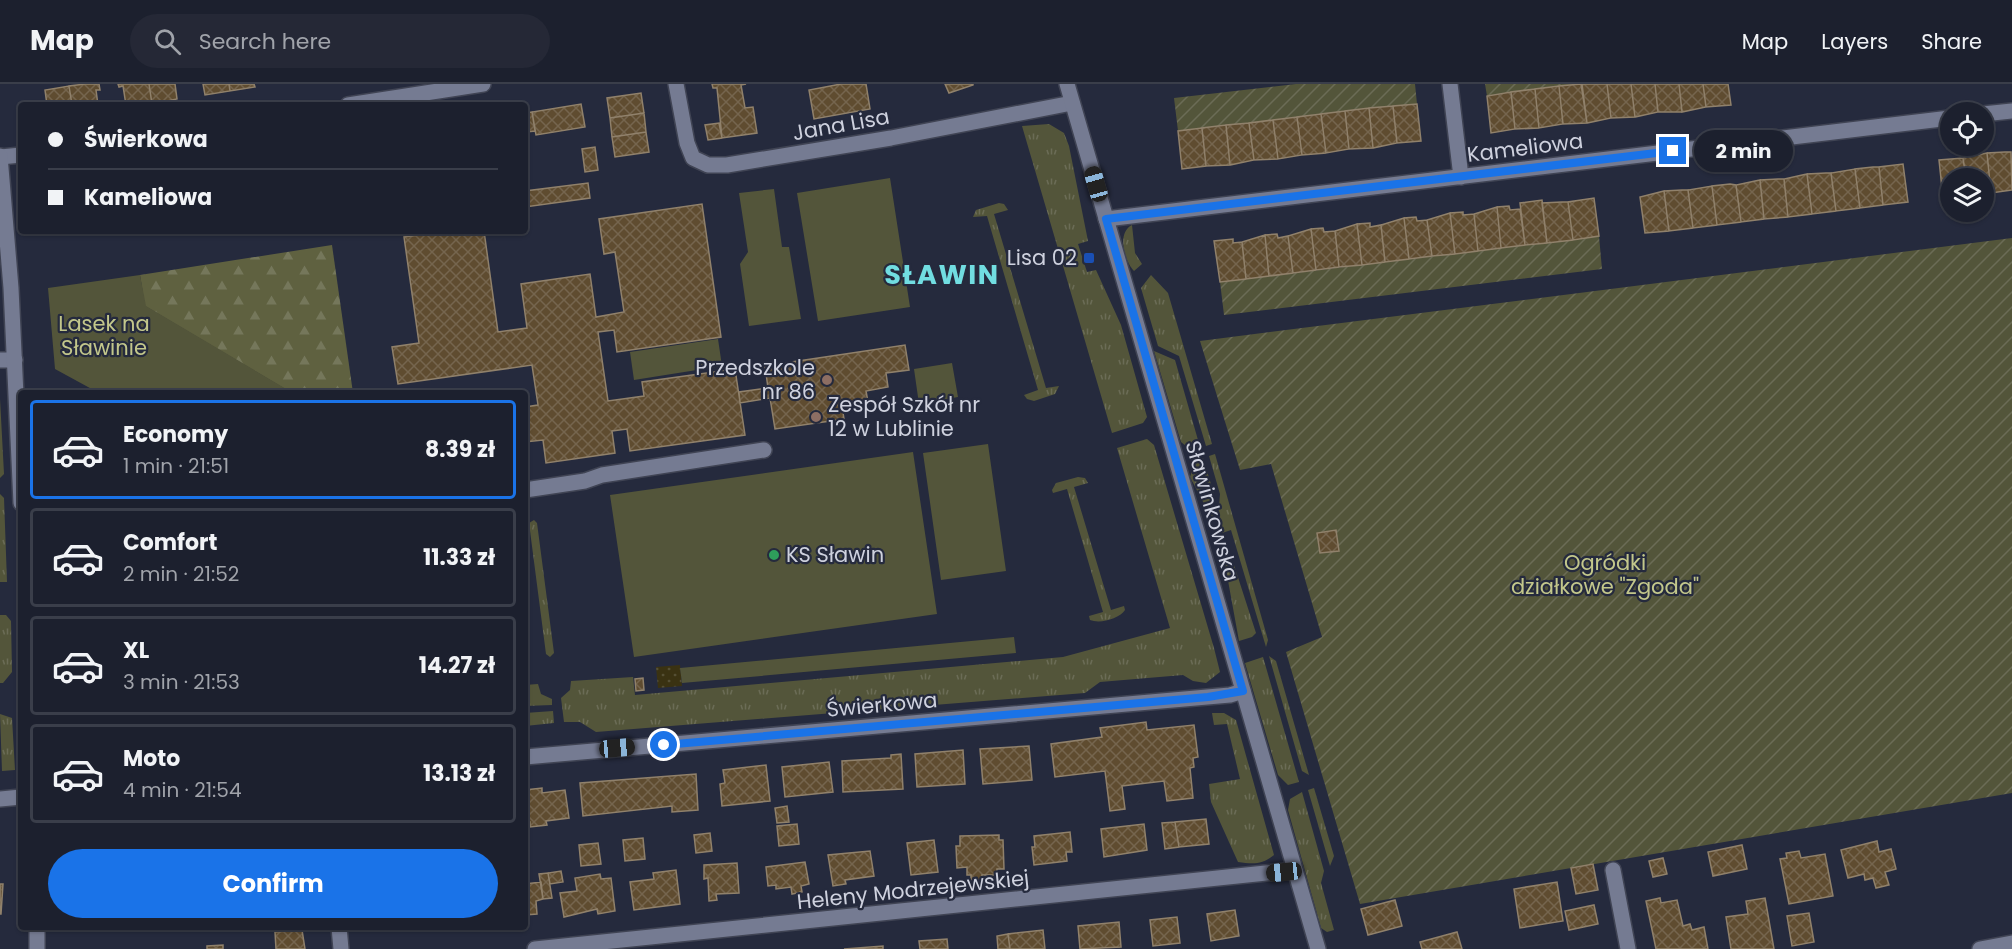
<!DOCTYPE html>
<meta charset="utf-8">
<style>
body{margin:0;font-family:Poppins,sans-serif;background:#252836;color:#f1f3f6;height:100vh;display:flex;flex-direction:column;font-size:22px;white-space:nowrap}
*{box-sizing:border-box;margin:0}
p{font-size:20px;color:#a0a3aa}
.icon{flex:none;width:33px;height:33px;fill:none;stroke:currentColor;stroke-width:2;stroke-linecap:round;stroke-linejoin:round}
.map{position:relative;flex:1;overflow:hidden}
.panel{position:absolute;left:18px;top:306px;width:510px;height:540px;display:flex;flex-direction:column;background:#1c202e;border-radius:6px;box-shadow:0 2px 4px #0004,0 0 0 2px #3a3e4a}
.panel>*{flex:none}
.banner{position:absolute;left:18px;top:18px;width:510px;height:132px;border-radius:6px;box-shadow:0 2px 4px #0004,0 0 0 2px #3a3e4a;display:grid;align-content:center;height:132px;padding:0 30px;background:#1c202e}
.buttons{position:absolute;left:1940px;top:18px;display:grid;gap:12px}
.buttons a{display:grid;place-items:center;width:54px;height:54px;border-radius:50%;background:#1c202e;box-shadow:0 2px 4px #0004,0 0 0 2px #3a3e4a;font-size:30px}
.end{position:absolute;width:27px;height:27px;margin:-14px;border:8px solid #1a73e8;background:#fff;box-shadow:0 0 0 3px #fff}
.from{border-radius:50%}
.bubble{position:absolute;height:42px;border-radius:21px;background:#1c202e;box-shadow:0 2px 4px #0004,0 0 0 2px #3a3e4a;font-size:20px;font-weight:700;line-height:42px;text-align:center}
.car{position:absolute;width:18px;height:36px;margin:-18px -9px;border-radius:8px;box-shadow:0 0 4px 2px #0007;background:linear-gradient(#222 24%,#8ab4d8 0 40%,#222 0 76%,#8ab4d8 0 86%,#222 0)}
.banner b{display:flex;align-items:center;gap:21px;height:57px;font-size:22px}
.banner b+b{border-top:2px solid #3a3e4a}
.banner i{width:15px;height:15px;background:#f1f3f6}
ul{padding:10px 0 0;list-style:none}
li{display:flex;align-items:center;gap:18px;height:99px;margin:0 12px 9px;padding:0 18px;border:3px solid #3a3e4a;border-radius:6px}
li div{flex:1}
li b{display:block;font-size:22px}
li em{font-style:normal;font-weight:700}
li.on{border-color:#1a73e8}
li>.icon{width:54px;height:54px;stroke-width:1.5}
.cta{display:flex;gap:12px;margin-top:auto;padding:12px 30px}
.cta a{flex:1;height:69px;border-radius:36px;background:#1a73e8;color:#fff;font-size:24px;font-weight:700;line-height:69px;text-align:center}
header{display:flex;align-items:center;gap:36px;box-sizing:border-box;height:84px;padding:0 30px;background:#1c202e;border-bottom:2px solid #3a3e4a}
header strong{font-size:28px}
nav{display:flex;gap:33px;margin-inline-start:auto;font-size:21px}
.search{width:420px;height:54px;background:#252836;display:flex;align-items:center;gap:15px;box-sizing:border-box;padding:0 21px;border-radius:33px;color:#a0a3aa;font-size:22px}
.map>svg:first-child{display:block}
</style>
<header>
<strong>Map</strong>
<div class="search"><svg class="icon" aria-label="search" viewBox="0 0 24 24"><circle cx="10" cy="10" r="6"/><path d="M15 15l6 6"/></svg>Search here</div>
<nav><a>Map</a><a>Layers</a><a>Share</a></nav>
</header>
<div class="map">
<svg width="2012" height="865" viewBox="0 0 2012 865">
<defs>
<pattern id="grass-tufts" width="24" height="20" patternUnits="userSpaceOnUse" patternTransform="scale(1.5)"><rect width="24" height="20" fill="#53553a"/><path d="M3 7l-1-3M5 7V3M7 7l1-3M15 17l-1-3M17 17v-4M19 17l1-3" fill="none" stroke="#6b6c56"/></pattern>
<pattern id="forest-firs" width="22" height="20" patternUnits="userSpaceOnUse" patternTransform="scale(1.5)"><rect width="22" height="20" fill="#5f6140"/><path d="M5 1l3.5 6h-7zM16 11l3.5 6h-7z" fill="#75775b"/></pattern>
<pattern id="sand-dots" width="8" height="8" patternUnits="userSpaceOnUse" patternTransform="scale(1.5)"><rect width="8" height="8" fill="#3a3212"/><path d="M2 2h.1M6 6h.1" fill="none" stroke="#554f34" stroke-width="1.8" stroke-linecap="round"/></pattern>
<pattern id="garden-furrows" width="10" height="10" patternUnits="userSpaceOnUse" patternTransform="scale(1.5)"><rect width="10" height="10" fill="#53553a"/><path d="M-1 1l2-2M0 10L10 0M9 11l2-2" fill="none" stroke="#6b6c56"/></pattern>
<pattern id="building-cross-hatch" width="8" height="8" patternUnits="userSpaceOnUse" patternTransform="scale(1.5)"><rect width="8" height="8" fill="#5f4c30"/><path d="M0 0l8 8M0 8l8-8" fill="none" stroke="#75654e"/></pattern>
</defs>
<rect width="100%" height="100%" fill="#252a3d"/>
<!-- grass -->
<path fill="url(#grass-tufts)" d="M1049,40l15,9 5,13 19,95 -10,3 9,28 9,-2 25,55 26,92 -4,6 -31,10 -90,-307z
M999,119l5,1 4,6 -14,4 52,174 13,-2 -4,8 -21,7 -7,-2 -3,-4 14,-5 -51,-174 -14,1 3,-7z
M1132,141l3,28 7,11 -8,7c-9,-9 -18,-38 -2,-46z
M1151,191l17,18 44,151 -6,2 -27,-90 -21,-10 -17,-58z
M1154,267l21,9 25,87 -9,3 -10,-8z
M0,315l4,75 -4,4z
M1147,355l7,6 60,203 6,24 -14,11 -13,-2 -10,-6 -83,7 -15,11 -489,39 -16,-10h-16l-3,-24 9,-8 1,-9 62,-4 2,18 428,-38 107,-29 -53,-180z
M1215,370l53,186 -2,7 -35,-117 -9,3 -4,-14 2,-25 -11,-38z
M1203,374l11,36 -1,27 -23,-44 5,-15z
M1078,393l7,1 3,5 -14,4 37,123 13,-4 1,4c-6,9 -25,14 -35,10l-1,-4 14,-4 -36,-123 -14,4 -1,-3 4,-7z
M0,410l4,4 3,84h-7z
M534,436l3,3 17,130 -4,4 -4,-3 -17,-131z
M1225,480l9,1 22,68 -4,4 -13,4z
M0,531h6l5,6 1,51 -9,11h-3z
M1269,572l7,5 33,114 -7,-4z
M1263,573l36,125 -11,3 -10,-10 -33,-112z
M538,600l3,10 11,5v6l-27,1v-21z
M553,627l1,12 -29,3v-13z
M1212,629h12l12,7 38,135c-12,10 -21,9 -36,7l-27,-60 -2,-18 31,-5 -13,-55 -13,1z
M0,630l12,4 3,52 -13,1z
M1314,704l20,68 -4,10 -22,-76z
M1302,708l22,79 -3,12 13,47 -7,2 -6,-4 -33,-118 2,-11z"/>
<!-- forest -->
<path fill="url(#forest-firs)" d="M332,161l21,148h-61l-147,-87 -5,-31z"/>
<!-- sand -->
<path fill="url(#sand-dots)" d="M680,581l2,21 -24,2 -2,-21z"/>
<!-- park -->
<path fill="#53553a" d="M890,94l20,129 -92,14 -21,-128z
M774,105l8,58h7l12,72 -52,7 -9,-62 8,-12 -9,-59z
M140,191l6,31 147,87h-194l-44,-24 -7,-81z
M718,255l4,27 -88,14 -4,-28z
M952,279l6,34 -39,7 -5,-35z
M988,360l18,127 -65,9 -18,-127z
M913,368l24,162 -303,43 -24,-162z
M1014,553l2,16 -334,30 -2,-15z"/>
<!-- garden -->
<path fill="url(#garden-furrows)" d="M1296,0h119l2,20 -239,27 -4,-33z
M1485,0h99l-97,12z
M1599,152l3,33 -378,46 -4,-33z
M2012,154v555l-652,111 -74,-252 36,-15 -51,-173 -31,6 -40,-129z"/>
<!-- building -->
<path fill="url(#building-cross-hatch)" stroke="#90816b" stroke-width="1.5" d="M85,0h14l1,6h-4l2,15h-26l-3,-19z
M118,0h31l3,20 -26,1 -3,-19 -4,1z
M149,0h26l2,15 -25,5z
M203,0h26l1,7 -25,4z
M229,0h25l1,3 -25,4z
M712,0h34l-5,1 4,23 8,-1 4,26 -35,5 -5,-50h-4z
M841,0h25l4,25 -56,10 -5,-29z
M945,0h28v1l-24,8z
M1581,0l6,39 -24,1 -4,-38z
M1582,0h25l4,34 -24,5z
M1607,0h24l4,33 -24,1z
M1631,0h24l3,28 -23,5z
M1655,0h24l3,28h-24z
M1679,0h24l3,23 -24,5z
M1703,0h25l3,21 -25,2z
M69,2l3,19h-25l-2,-15z
M1559,2l4,38 -24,4 -4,-39z
M1535,5l4,39 -24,1 -4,-37z
M1511,8l4,37 -24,4 -4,-37z
M641,9l3,20 -34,5 -3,-20z
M581,20l4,23 -49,8 -4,-23z
M1417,20l4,37 -24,2 -4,-37z
M1393,22l4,37 -24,5 -4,-40z
M1369,24l4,40 -24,1 -4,-38z
M1345,27l4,38 -23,4 -5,-39z
M532,28l3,19 -9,1 -1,-19z
M644,29l2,19 -34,5 -2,-19z
M1321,30l5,39 -24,2 -5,-38z
M1297,33l5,38 -24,4 -5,-39z
M1273,36l5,39 -24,1 -5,-37z
M719,39l3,15 -14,2 -3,-15z
M1249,39l5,37 -24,5 -4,-40z
M1226,41l4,40 -24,1 -4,-38z
M1202,44l4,38 -24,3 -4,-38z
M646,48l3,20 -34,5 -3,-20z
M595,63l3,23 -13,2 -3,-23z
M2005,68h6l1,38 -21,3 -4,-40z
M1987,69l4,40h-8v-15h-17l-3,-20z
M1963,74l3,20h-16v19l-7,1 -4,-38z
M1903,80l5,38 -25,3 -4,-38z
M1873,83h6l4,38 -23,3 -5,-39z
M1855,85l5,39 -24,3 -5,-38z
M1826,89h5l5,38 -24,3 -5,-40z
M1807,90l5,40 -24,3 -4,-38z
M1778,95h6l4,38 -24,2 -4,-39z
M1760,96l4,39 -23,3 -5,-37z
M588,99l2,15 -65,9v-16z
M1730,100l6,1 5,37 -24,3 -5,-39z
M1712,102l5,39 -24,3 -5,-38z
M1682,106h6l5,38 -24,3 -5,-40z
M1664,107l5,40 -24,2 -5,-36z
M1594,114l5,38 -26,4 -5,-38z
M1542,116l5,43 -22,2 -5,-42z
M1562,118h6l5,38 -26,3 -5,-40z
M702,120l19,133 -104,15 -3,-22 -16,2 10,69 36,-5 -2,-14 93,-13 10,66 -115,16 -3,-22 -15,2 3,22 -69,10 -3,-23 -18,2v-35l13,-2 -6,-40 -134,19 -6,-37 27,-4 -15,-106 45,-6h35l14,101 29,-4 -6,-44 69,-10 6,43 28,-5 -9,-60 -11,2 -5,-35z
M1509,122l1,4 10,-1 5,36 -24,3 -4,-41z
M1497,123l4,41 -23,3 -4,-37z
M1463,128v3l11,-1 4,37 -23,3 -5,-41z
M1450,129l5,41 -23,2 -5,-36z
M1416,133l1,4 10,-1 5,36 -23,3 -5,-41z
M1404,134l5,41 -24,3 -4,-37z
M1370,139v4l11,-2 4,37 -23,3 -5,-41z
M1357,140l5,41 -23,2 -4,-36z
M1323,144l1,4 11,-1 4,36 -23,3 -5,-41z
M1311,145l5,41 -23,3 -5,-37z
M1277,150l1,4 10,-2 5,37 -24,3 -4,-41z
M1265,151l4,41 -23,3 -4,-37z
M1233,155v4l9,-1 4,37 -26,3 -6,-41z
M905,261l4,25 -23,3 2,14 -22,4 2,11 -26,4 2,13 -69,10 -5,-31 -30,5 -1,-11 29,-4 -3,-22z
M1336,446l3,21 -19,2 -3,-20z
M643,594l1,12 -8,1 -1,-12z
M1146,638l1,8 47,-5 4,32 -5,1 1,9 -4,1 3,30 -26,3 -3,-20 -42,5 3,23 -15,2 -5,-40 -50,6 -4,-33 51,-7 -2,-9z
M1029,662l3,34 -49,4 -3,-35z
M963,666l2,34 -48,3 -2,-33z
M901,670l2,35 -60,3 -1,-31 49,-3v-3z
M829,678l4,30 -48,5 -3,-30z
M766,681l4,36 -48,5 -2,-22 5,-1 -2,-13z
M696,690l2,36 -26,2v-6l-89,10 -3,-33z
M542,704v5l23,-3 4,28 -23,3 1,4 -17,2v-5h-5v-32z
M787,722l2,16 -12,1 -2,-15z
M1206,735l3,25 -30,3 -4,-25z
M1175,738l4,25 -14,2 -3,-26z
M797,740l2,20 -20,2 -2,-20z
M1144,740l3,26 -43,7 -3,-28z
M1070,748l2,20h-6l1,9 -33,4 -2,-18h3l-1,-11z
M710,749l2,18 -16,2 -2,-18z
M999,751v5h4l1,29h-7v6h-15v5h-11v-5h-4v-8l-10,1 -1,-22h4v-10z
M643,754l2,21 -20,2 -2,-21z
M934,756l4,32 -27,3 -4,-32z
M1877,757l2,11 12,-3 5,20 -11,3 4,13 -13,3 -3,-10 -8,2 -1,-6 -16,4 -7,-28z
M598,759l3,21 -20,2 -2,-21z
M1742,761l5,24 -34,7 -5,-24z
M870,767l4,25 -29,4 1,4 -13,2 -5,-31z
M1799,767l2,7 24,-4 8,42 -44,8 -9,-45 7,-1 -1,-5z
M1663,774l4,16 -14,3 -4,-16z
M805,778l4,22 -8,2 1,6 -10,2 -1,-7 -15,2v-4l-8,1 -2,-19z
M737,779l2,30 -23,1 1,6 -8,1 -1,-23 -4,1v-14z
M1593,780l5,26 -22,4 -5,-26z
M676,786l4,34 -46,6 -4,-28 24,-3 -1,-6z
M561,787l2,11 -13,2 -2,-11z
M548,789l4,25 -9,1 -4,-25z
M600,790l1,5 10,-1 4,33 -17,3 -1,-5 -33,8 -4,-24 17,-2 -2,-13z
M541,798l2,17 -7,2 1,13 -12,1v-31z
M1557,798l6,39 -43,7 -6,-39z
M0,800h3l-2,30h-1z
M1660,814l1,5 16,-3 6,26 7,-2 2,6 12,-3 4,22h-52l-10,-48z
M1765,814l9,51h-43l-5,-32 22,-3 -2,-13z
M1395,816l7,26 -34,9 -7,-26z
M1594,821l4,19 -29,6 -4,-19z
M1235,826l4,26 -28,5 -4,-27z
M1809,829l5,29 -22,4 -5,-30z
M1177,833l3,26 -27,3 -3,-26z
M1119,838l2,25 -41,2 -2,-23z
M275,843h27v3l-27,2z
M302,846l3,19h-29l-1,-17z
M1043,846l2,19h-35l-2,-15z
M1457,848l5,17h-40l-2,-7z
M1008,850l2,15h-12l-1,-13z
M947,855l1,10h-28l-1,-8z
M223,861v4h-16v-3z
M883,862v3h-39z"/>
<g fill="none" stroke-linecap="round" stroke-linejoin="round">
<defs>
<path id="street" d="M676,0l11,59 6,15 15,7h19l164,-27 181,-35
M1450,0l11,93
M348,21l135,-21
M1983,30l29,-3
M0,73l21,-2
M1106,135l844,-101
M0,276h15
M525,406l60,-9 17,-6 162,-25
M525,673l705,-62 13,-4
M0,715l21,-2
M1613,786l15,79
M339,843l2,22
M535,865l760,-79
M1980,865l32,-6"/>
<path id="secondary" d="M1067,0l251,865
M0,72l11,132 10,215
M37,843v22"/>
</defs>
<!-- street casing -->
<use href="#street" stroke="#404454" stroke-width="18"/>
<!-- secondary casing -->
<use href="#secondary" stroke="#404454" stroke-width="18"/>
<!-- street -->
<use href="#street" stroke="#757b92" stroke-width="15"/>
<!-- secondary -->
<use href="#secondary" stroke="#757b92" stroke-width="15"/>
</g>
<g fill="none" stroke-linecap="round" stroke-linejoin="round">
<!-- route -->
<path stroke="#1a73e8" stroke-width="8" d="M664,661l544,-48 35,-6 -137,-472 567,-68"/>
</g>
<!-- markers -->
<rect fill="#1a4fb4" stroke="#252a3d" stroke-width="2" x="1083" y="168" width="12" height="12" rx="3"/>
<g fill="#8d6e63" stroke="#252a3d" stroke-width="2">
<circle cx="827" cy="296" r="6"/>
<circle cx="816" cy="333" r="6"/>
</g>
<circle fill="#2e9e5b" stroke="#252a3d" stroke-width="2" cx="774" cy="471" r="6"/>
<g text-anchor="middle" stroke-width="4.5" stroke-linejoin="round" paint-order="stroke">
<!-- street labels -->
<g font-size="21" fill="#ced1de" stroke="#252a3d">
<text transform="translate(841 41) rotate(-10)" y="7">Jana Lisa</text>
<text transform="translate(1525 64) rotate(-7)" y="7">Kameliowa</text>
<text transform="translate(1212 427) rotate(74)" y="7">Sławinkowska</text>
<text transform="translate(882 621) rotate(-5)" y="7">Świerkowa</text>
<text transform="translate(913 806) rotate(-6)" y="7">Heleny Modrzejewskiej</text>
</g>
<!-- poi labels -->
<g font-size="21" fill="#ced1de" stroke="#252a3d" text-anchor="end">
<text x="1077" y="181">Lisa 02</text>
<text x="815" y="291">Przedszkole<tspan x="815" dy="24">nr 86</tspan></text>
<text x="828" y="328" text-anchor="start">Zespół Szkół nr<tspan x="828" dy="24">12 w Lublinie</tspan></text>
<text x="786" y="478" text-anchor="start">KS Sławin</text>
</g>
<!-- park labels -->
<g font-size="21" fill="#c3c78b" stroke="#252a3d">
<text x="104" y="247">Lasek na<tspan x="104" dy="24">Sławinie</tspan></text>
<text x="1605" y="486">Ogródki<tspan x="1605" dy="24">działkowe "Zgoda"</tspan></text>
</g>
<!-- district labels -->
<g font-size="27" font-weight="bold" letter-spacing="1.5" fill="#71dde1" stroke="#252a3d">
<text x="942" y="200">SŁAWIN</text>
</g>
</g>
</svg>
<div class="buttons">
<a><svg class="icon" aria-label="locate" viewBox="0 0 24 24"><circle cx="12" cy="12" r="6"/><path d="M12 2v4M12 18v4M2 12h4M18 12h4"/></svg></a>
<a><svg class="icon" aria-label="layers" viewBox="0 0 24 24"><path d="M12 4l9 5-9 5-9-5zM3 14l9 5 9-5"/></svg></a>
</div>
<i class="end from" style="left:664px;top:661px"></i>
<i class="end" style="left:1673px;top:67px"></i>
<div class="bubble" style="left:1694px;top:46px;width:99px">2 min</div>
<i class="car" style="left:1096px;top:100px;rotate:344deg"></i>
<i class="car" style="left:617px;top:664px;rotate:85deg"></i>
<i class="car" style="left:1284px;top:788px;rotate:264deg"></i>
<div class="banner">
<b><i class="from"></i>Świerkowa</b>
<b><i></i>Kameliowa</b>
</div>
<section class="panel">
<ul>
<li class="on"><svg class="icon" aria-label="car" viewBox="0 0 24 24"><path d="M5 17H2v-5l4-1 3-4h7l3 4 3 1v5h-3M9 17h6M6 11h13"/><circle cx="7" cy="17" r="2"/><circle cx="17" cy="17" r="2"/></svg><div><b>Economy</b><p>1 min · 21:51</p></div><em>8.39 zł</em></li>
<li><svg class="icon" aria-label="car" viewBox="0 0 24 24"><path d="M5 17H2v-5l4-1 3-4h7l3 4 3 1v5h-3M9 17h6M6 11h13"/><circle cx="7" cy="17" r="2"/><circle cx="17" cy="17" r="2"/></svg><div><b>Comfort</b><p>2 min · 21:52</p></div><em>11.33 zł</em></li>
<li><svg class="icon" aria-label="car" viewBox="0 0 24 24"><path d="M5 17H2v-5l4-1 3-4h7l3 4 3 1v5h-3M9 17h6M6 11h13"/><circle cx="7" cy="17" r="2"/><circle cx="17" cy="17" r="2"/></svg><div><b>XL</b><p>3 min · 21:53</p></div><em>14.27 zł</em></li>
<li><svg class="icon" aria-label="car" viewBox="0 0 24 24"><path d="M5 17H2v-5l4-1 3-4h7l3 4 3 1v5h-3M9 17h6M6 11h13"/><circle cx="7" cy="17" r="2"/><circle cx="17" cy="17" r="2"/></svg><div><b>Moto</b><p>4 min · 21:54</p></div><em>13.13 zł</em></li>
</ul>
<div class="cta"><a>Confirm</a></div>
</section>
</div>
